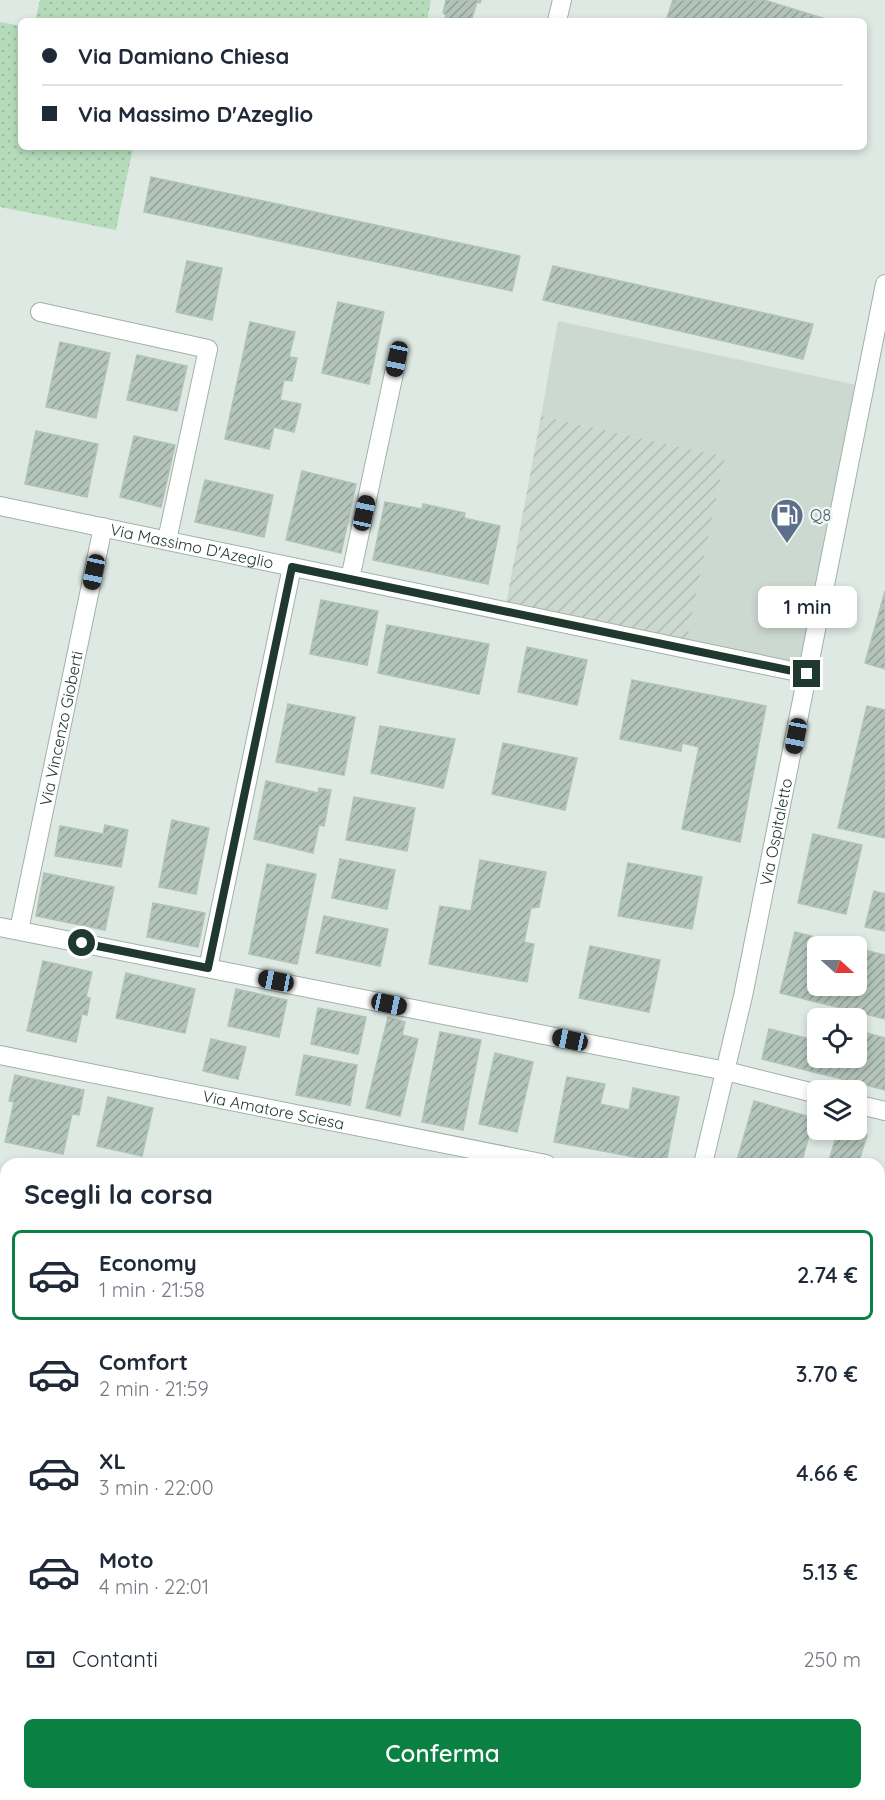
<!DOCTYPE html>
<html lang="it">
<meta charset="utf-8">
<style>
body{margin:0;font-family:Quicksand,sans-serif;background:#f2f2f3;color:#1f2937;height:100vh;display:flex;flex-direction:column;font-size:22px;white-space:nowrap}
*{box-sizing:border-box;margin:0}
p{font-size:20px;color:#747a83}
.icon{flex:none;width:33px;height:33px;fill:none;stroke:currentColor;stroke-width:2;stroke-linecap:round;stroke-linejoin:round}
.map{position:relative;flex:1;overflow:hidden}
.sheet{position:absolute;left:0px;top:1158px;width:885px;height:642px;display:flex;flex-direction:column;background:#fff;border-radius:18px 18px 0 0;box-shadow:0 3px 9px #0003}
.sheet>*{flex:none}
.top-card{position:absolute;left:18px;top:18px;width:849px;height:132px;border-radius:9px;box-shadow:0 3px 9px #0003;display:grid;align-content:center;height:132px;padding:0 24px;background:#fff}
.needle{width:39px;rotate:111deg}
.tools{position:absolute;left:807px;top:936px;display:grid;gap:12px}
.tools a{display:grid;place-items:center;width:60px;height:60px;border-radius:9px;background:#fff;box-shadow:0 3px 9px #0003;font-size:30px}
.end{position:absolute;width:27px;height:27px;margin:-14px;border:8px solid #20392e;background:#fff;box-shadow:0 0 0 3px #fff}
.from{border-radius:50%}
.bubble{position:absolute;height:42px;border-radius:9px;background:#fff;box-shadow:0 3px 9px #0003;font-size:20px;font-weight:600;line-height:42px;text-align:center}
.car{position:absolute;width:18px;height:36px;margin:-18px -9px;border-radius:8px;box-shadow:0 0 4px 2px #0007;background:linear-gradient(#222 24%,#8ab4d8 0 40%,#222 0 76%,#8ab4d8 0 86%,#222 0)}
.top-card b{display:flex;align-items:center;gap:21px;height:57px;font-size:22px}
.top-card b+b{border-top:2px solid #e0e1e3}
.top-card i{width:15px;height:15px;background:#1f2937}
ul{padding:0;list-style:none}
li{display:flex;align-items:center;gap:18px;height:90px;margin:0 12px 9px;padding:0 12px;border:3px solid transparent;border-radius:9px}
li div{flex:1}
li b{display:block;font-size:22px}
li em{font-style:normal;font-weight:600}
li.active{border-color:#0b8043}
li>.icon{width:54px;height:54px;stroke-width:1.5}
h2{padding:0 24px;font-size:27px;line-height:72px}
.pay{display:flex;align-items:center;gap:15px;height:66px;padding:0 24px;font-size:22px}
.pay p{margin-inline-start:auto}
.button{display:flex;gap:12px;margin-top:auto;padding:12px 24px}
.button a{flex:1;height:69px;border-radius:9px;background:#0b8043;color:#fff;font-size:24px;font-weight:600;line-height:69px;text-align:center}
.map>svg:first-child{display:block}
</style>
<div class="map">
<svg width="885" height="1800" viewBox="0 0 885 1800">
<defs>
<pattern id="industrial-furrows" width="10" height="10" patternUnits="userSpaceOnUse" patternTransform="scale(1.5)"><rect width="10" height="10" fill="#ccd9d1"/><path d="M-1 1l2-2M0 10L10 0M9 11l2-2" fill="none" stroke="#afbbb4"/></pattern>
<pattern id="grass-dots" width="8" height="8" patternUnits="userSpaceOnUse" patternTransform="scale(1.5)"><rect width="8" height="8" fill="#b6dbbb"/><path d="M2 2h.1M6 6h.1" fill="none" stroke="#9cbda1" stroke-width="1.8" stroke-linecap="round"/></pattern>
<pattern id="building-hatch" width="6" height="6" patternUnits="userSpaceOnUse" patternTransform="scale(1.5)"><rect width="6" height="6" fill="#b3c4bb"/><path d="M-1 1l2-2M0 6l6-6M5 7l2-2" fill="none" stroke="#91a098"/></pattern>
</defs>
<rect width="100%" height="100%" fill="#dee9e3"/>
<!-- built -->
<path fill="#ccd9d1" d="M558,321l299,64 -55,283 -116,-25 39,-186 -184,-41z"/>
<!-- industrial -->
<path fill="url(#industrial-furrows)" d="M541,416l184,41 -39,186 -180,-39z"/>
<!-- grass -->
<path fill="url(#grass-dots)" d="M40,0h391l-4,21h-392z
M0,22l21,4v121h112l-17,83 -116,-23z"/>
<!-- building -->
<path fill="url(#building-hatch)" stroke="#b1c3b9" stroke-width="1.5" d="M446,0h35l-1,3 -3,-1 -6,19h-27l2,-6 -3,-2z
M673,0h91l68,21h-166z
M151,177l369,79 -8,35 -368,-79z
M187,261l35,7 -10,52 -36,-8z
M553,266l260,58 -10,35 -260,-59z
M338,302l46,10 -15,72 -47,-11z
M250,322l45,10 -6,25 8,1 -5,23 -8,-1 -4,20 21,4 -7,28 -20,-5 -5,22 -44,-10z
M60,342l50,11 -14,65 -50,-11z
M137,355l50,11 -10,45 -50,-11z
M36,431l62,13 -11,53 -62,-13z
M134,436l41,9 -14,62 -41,-10z
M302,471l54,13 -15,69 -55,-13z
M205,480l68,15 -9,42 -69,-15z
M385,502l37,7 1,-5 42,9 -1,5 36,8 -12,58 -115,-24z
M885,591v78l-20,-6z
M321,600l57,11 -11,54 -57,-11z
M387,625l102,19 -10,50 -101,-21z
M527,647l60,13 -10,45 -59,-13z
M632,680l134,26 -26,136 -58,-13 17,-82 -17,-4 -1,8 -61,-12z
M288,704l67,13 -11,58 -68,-13z
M867,706l18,4v128l-47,-10z
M380,726l75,13 -12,49 -72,-15z
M503,743l74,15 -12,52 -73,-16z
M266,781l52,12 1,-5 12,2 -7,36 -5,-1 -6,28 -59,-14z
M354,797l61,11 -8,43 -61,-11z
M172,820l37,8 -13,66 -37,-7z
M105,825l23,5 -7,37 -66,-11 5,-30 43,8z
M813,834l49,11 -16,69 -48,-11z
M340,859l55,11 -8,39 -55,-11z
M480,860l66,12 -7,35 -8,1 -7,34 10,2 -7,38 -98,-18 11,-58 31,5z
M628,863l74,14 -10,52 -74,-13z
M267,864l49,10 -19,90 -48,-10z
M44,873l70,14 -9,43 -69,-14z
M874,891l11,3v37l-20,-4z
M153,903l52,10 -7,34 -51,-10z
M324,916l64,13 -8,37 -64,-13z
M795,932l56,14h-33v40h38v-38l29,7v64l-105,-26z
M590,946l70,14 -11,52 -70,-14z
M43,961l49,11 -6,25 4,1 -3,17 -5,-1 -6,28 -49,-11z
M126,973l69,16 -10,44 -69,-15z
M236,989l51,11 -8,37 -51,-11z
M318,1008l48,9 -8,37 -47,-10z
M388,1017l17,5 -3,13 16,4 -18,77 -34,-8z
M818,1026v32h38v-28l29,8v52l-123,-31 7,-30 45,11z
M440,1032l41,8 -18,90 -41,-8z
M211,1039l35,8 -8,32 -35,-8z
M495,1053l38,9 -16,70 -38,-8z
M304,1055l53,10 -7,40 -54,-10z
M15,1075l69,15 -5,25 -7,-1 -9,40 -58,-12 9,-40 -5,-1z
M567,1077l38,7 -5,20 29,6 4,-22 46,9 -13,66 -112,-21z
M108,1097l45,11 -11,48 -45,-10z
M754,1101l60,17 -13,46h-65z
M838,1130h8l21,5 -9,29h-30z
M0,1274l6,1v66l-6,-1z
M879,1336l6,1v33l-4,17 -2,-1z
M882,1460h3v50l-6,-1v-33z"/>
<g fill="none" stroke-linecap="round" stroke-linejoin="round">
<defs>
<g id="minor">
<path d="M557,21l5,-21"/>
<path d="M40,312l168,37 -41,191"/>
<path id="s1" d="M0,506l807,168"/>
<path d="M350,579l47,-220"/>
<path d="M0,927l726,144 92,23"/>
<path id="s2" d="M19,930l84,-403"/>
<path d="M208,968l84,-401"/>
<path id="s3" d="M0,1055l546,109"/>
<path d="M856,1104l29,7"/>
<path id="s4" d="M703,1164l40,-168 142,-712"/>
<path d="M0,1192l6,1"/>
<path d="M879,1555l6,2"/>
<path d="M393,1800v-6"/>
</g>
<path id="major" d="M0,1589l6,2
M879,1735h6"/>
<path id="highway" d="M0,1667l6,2
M0,1740l6,2
M219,1794l36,6
M763,1794l62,6"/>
</defs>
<!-- minor casing -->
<use href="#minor" stroke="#a1b1a9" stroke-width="20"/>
<!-- major casing -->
<use href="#major" stroke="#bcc4c0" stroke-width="20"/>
<!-- highway casing -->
<use href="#highway" stroke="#bcc4c0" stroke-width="20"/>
<!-- minor -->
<use href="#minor" stroke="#fff" stroke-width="18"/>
<!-- major -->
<use href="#major" stroke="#639f87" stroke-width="18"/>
<!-- highway -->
<use href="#highway" stroke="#2c6451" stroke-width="18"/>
</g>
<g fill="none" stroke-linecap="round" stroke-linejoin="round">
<!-- route -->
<path stroke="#20392e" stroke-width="8" d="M82,943l126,25 84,-401 515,107"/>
</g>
<!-- icons -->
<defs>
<symbol id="fuel-pin" viewBox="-11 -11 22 30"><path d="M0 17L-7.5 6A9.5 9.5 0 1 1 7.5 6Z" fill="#5c6f8a" stroke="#eef6f1"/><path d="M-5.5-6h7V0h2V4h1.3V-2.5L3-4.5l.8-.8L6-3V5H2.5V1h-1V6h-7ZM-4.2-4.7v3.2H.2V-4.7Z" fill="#fff"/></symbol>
</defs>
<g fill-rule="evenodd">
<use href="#fuel-pin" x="768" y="496" width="38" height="52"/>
</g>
<g text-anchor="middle" stroke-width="5" stroke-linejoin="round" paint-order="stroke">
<!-- service labels -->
<g font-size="16" fill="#4e5e75" stroke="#eef6f1" text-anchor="start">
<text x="810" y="521">Q8</text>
</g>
<!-- street labels -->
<g font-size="16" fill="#20392e" stroke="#eef6f1">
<text dy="6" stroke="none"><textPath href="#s1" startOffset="196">Via Massimo D'Azeglio</textPath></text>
<text dy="6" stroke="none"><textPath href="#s2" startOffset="206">Via Vincenzo Gioberti</textPath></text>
<text dy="6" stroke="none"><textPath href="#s4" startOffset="340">Via Ospitaletto</textPath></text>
<text dy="6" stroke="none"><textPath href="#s3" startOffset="279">Via Amatore Sciesa</textPath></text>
</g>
</g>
</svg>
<div class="tools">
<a><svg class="needle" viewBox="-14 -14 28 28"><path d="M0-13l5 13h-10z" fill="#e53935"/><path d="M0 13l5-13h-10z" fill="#747a83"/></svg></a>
<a><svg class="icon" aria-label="locate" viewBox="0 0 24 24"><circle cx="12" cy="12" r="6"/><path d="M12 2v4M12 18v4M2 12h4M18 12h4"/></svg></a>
<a><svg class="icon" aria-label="layers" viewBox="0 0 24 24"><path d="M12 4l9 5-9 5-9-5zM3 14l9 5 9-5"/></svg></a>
</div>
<i class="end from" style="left:82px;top:943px"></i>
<i class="end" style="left:807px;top:674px"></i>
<div class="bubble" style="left:758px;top:586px;width:99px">1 min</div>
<i class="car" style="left:397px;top:359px;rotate:192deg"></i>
<i class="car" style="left:364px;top:513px;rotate:12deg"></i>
<i class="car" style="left:94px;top:572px;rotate:192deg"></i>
<i class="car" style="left:796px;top:736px;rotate:191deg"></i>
<i class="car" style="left:276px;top:981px;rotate:281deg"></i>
<i class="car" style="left:389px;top:1004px;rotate:102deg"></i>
<i class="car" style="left:570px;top:1040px;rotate:282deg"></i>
<div class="top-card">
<b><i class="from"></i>Via Damiano Chiesa</b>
<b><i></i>Via Massimo D'Azeglio</b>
</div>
<section class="sheet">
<h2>Scegli la corsa</h2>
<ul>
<li class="active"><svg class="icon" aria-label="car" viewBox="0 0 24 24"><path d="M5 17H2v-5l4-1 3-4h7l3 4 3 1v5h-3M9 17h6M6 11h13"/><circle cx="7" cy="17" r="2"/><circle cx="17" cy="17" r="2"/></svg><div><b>Economy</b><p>1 min · 21:58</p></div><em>2.74 €</em></li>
<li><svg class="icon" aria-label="car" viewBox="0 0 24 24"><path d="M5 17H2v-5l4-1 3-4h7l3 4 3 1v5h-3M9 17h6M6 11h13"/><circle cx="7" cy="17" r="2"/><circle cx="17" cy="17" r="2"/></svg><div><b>Comfort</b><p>2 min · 21:59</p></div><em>3.70 €</em></li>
<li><svg class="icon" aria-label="car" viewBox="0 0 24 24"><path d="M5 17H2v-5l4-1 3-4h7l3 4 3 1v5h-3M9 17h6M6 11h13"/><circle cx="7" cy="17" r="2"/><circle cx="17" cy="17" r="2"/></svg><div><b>XL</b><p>3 min · 22:00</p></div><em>4.66 €</em></li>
<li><svg class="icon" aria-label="car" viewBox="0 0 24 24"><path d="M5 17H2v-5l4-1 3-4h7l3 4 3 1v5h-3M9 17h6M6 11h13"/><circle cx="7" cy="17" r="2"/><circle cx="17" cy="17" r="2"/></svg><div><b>Moto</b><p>4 min · 22:01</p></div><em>5.13 €</em></li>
</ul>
<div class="pay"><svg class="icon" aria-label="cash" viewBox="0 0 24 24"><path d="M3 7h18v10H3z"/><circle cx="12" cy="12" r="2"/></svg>Contanti<p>250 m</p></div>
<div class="button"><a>Conferma</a></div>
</section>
</div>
